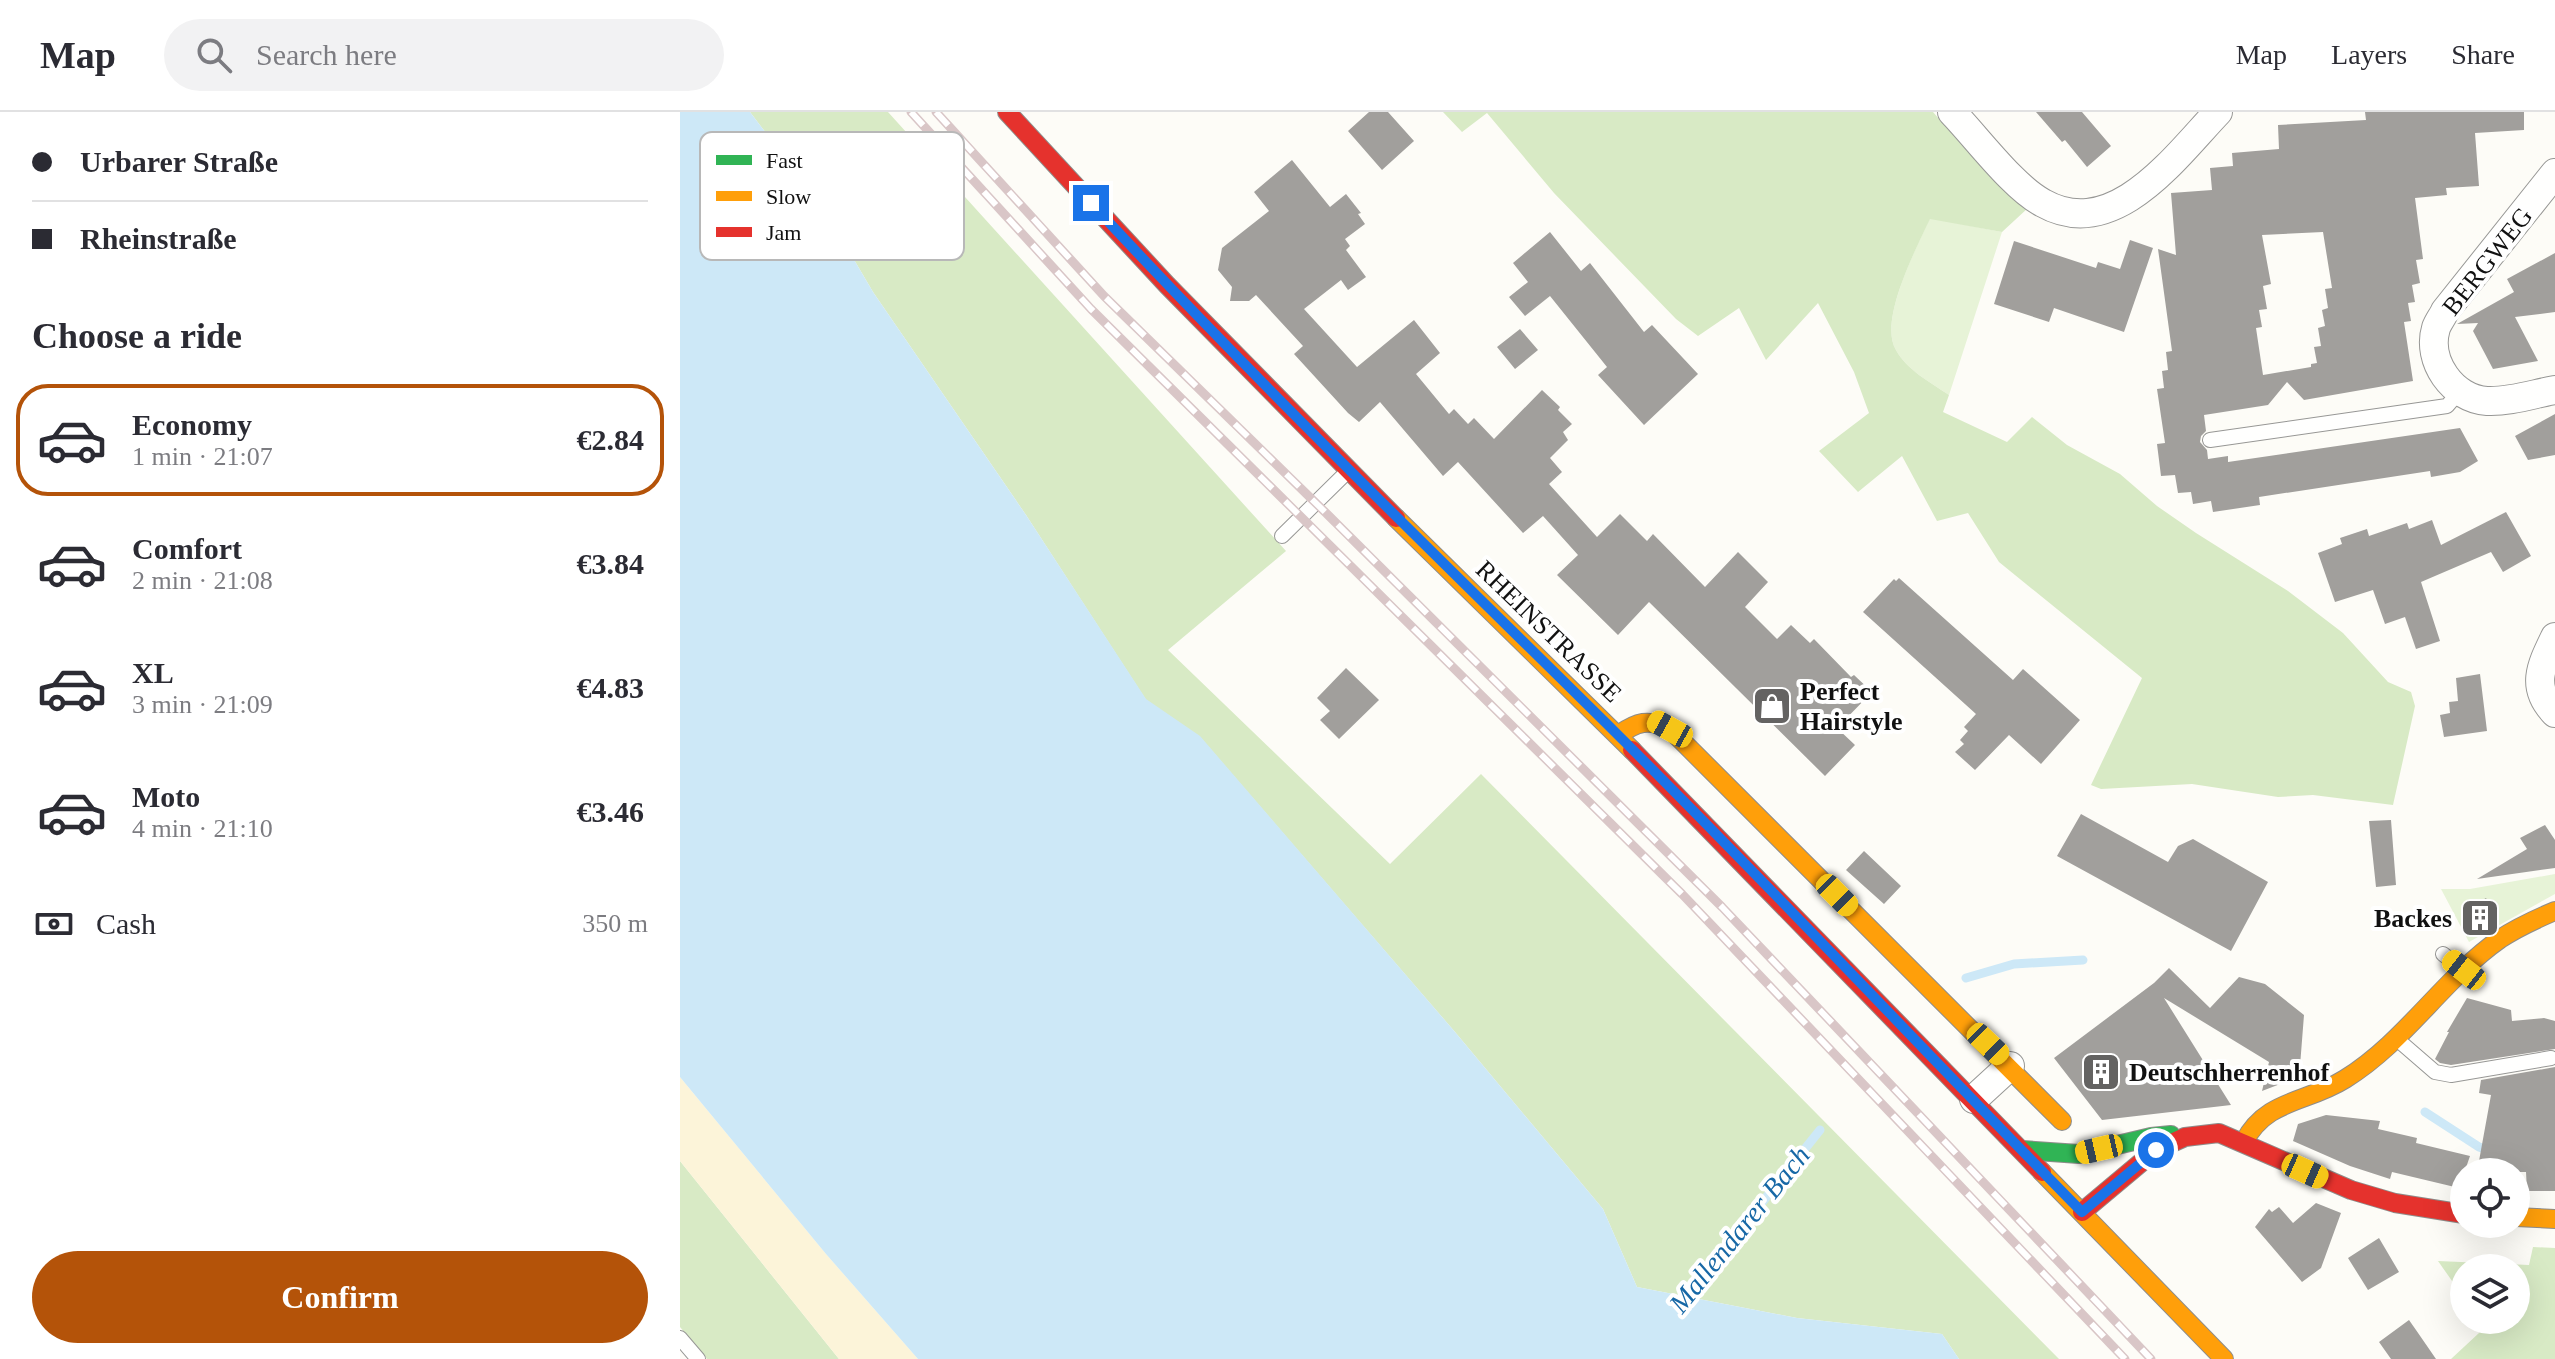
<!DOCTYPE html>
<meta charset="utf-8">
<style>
body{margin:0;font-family:"Times New Roman",serif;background:#f2f2f3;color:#2b2b33;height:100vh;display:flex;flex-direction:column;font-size:30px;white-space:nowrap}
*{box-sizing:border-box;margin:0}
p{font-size:26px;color:#7c7c81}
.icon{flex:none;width:44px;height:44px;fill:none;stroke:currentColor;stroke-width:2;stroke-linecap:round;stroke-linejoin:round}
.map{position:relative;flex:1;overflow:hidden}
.sheet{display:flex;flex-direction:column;background:#fff;width:680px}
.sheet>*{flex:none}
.guide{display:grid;align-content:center;height:176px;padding:0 32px;background:#fff}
.controls{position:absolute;left:1770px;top:1046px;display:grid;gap:16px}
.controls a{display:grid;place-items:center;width:80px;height:80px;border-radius:50%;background:#fff;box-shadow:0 8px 32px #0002;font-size:40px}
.end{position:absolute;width:36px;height:36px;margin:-18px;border:10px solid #1a73e8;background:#fff;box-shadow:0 0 0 4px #fff}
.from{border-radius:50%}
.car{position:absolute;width:24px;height:48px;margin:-24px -12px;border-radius:10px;box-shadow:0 0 6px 2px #0007;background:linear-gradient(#f5c518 24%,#345 0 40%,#f5c518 0 76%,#345 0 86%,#f5c518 0)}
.guide b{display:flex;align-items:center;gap:28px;height:76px;font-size:30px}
.guide b+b{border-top:2px solid #e1e1e2}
.guide i{width:20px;height:20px;background:#2b2b33}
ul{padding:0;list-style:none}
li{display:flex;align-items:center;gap:24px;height:112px;margin:0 16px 12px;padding:0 16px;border:4px solid transparent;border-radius:32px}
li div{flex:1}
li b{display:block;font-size:30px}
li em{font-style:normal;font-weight:700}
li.on{border-color:#b45309}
li>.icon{width:72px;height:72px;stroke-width:1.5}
h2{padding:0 32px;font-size:36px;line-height:96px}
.pay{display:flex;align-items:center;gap:20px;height:88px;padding:0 32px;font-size:30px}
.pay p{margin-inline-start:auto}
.button{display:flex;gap:16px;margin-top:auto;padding:16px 32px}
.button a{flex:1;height:92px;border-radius:48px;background:#b45309;color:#fff;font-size:32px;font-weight:700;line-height:92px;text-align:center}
header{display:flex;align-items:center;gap:48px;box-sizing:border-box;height:112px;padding:0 40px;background:#fff;border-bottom:2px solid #e1e1e2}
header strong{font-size:38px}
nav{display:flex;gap:44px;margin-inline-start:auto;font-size:28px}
.search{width:560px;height:72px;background:#f2f2f3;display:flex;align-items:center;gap:20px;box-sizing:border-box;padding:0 28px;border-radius:44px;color:#7c7c81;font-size:30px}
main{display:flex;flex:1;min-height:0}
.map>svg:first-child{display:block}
</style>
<header>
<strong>Map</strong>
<div class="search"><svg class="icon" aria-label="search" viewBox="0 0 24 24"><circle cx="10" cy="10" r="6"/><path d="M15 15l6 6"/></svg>Search here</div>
<nav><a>Map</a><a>Layers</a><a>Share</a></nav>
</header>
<main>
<section class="sheet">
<div class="guide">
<b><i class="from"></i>Urbarer Straße</b>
<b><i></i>Rheinstraße</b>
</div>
<h2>Choose a ride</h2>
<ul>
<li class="on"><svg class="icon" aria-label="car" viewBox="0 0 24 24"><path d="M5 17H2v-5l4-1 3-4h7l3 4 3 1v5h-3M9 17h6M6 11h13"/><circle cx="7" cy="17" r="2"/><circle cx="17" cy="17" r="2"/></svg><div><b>Economy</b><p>1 min · 21:07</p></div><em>€2.84</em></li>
<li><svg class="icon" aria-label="car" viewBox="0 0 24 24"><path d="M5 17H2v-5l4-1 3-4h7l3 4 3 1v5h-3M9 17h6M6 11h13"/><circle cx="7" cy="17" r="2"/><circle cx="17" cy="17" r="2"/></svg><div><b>Comfort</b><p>2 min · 21:08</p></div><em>€3.84</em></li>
<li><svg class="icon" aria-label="car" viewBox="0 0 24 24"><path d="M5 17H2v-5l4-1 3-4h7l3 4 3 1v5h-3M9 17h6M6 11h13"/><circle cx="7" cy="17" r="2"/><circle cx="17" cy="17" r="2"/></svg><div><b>XL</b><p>3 min · 21:09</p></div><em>€4.83</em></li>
<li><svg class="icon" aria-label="car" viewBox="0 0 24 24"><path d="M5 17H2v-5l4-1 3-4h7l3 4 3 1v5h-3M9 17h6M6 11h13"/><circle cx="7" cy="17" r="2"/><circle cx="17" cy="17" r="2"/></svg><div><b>Moto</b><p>4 min · 21:10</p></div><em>€3.46</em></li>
</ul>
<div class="pay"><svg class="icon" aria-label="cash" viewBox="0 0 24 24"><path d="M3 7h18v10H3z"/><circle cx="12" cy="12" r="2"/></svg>Cash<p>350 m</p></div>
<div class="button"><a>Confirm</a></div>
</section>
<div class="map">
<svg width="1875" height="1247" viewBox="0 0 1875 1247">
<rect width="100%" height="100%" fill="#fdfcf7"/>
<!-- green -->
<path fill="#e7f3d7" d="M1250,106l72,14 -53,163c-19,-13 -42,-25 -53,-45 -18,-29 21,-103 34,-132z
M1875,762v20l-86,48 -28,-53h29z"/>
<!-- forest -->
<path fill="#d8eac5" d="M70,0h138l398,439 -118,99 222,214 91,-90 578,585h-100l-17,-25 -145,-16 -160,-31 -34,-78 -148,-177 -255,-295 -54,-37 -120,-185 -153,-223 -47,-80z
M763,0h490l58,66 37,30 -26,24 -72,-13c-13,28 -52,102 -34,131 11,20 34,32 53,45l-6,17 64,30 25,-25 35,28 53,29 37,32 39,27 92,58 55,42 45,49 23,10 4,14 -22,99 -80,-10 -35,2 -86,-13 -91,5 -10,-4 51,-107 -143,-116 -31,-49 -31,8 -35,-65 -44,36 -39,-41 50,-38 -15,-41 -36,-69 -52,57 -27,-52 -41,28 -22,-17 -122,-126 -67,-80 -25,19z
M0,1049l159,198h-132l-27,-32z
M1853,1135l22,1v111h-104l42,-39h23v-52h-52v30l-26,-37 91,4z"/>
<!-- sand -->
<path fill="#fcf4d9" d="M0,965l146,177 92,105h-79l-159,-198z"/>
<!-- water -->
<path fill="#cde8f7" d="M0,0h70l76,100 47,80 153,223 120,184 54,37 255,296 148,177 34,78 160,31 145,16 17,25h-1041l-92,-105 -146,-177z"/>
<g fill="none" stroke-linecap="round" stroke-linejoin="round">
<!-- stream -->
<path stroke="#cde8f7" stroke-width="9" d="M1286,866l48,-14 69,-4
M1745,1000l54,35 12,4
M1000,1193l140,-175"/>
</g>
<!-- building -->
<path fill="#a19f9c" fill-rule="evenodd" d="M689,0h19l26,29 -32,29 -34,-39z
M1356,0h46l29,34 -24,21 -22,-27 -3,2z
M1685,0h159v18l-49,3 4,53 -33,2 1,7 -32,3 8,61 -7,1 4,23 -8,2 3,17 -7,1 3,18 -7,1 9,59 -109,19 -17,-18 -19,23 -64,10 2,16 -5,5 -1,6 7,8 1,9 20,-3v6l232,-34 18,33 -18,11 -29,5 -1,-6 -171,26 1,8 -47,7 -2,-11 -18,3 -2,-12 -13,1 -3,-18 -14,1 -4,-32 8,-1 -8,-54 7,-1 -2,-17 6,-1 -2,-18 6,-1 -14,-102 18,6 -5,-62 41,-3 -2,-22 23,-2 -1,-13 47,-4 -1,-24 88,-5zM1643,120l9,56 -7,1 3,19 -6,2 3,16 -7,2 3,18 -7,1 3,16 -6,1v3l-48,8 -7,-47 6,-1 -3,-17 8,-1 -4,-23 8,-2 -9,-49z
M612,48l38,47 16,-13 15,19 -3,1 7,10 -20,15 5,7 -4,4 20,27 -18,13 -7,-10 -37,29 53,58 57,-47 26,33 -24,21 33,40 5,-5 14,15 6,-6 20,21 48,-49 18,17 -2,3 14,14 -9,8 5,8 -18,18 12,14 -13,12 48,53 23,-23 27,27 6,-7 52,53 33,-35 30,30 -23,25 32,32 14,-14 19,18 4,-4 37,38 3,-2 18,17 -35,36 18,17 -30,31 -176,-174 -31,33 -61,-60 21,-20 -35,-39 -20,17 -65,-71 -15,14 -63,-74 -21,20 -11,-9 -54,-59 9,-8 -47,-51 -7,6h-19l2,-14 -14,-17 4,-22 47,-37 -15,-19z
M870,120l31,39 9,-8 54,69 8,-7 46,49 -54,51 -46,-50 9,-8 -57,-71 -25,20 -16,-19 19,-15 -15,-19z
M1450,128l23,8 -29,84 -70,-24 -5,14 -55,-18 20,-63 82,27 2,-6 22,7z
M1875,141v59l-40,5 23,44 -45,8 -20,-38 5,-8 -21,1 57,-32 -7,-13z
M840,217l18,21 -23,19 -18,-22z
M1875,302v41l-27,5 -13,-24z
M1826,400l25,44 -28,16 -12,-20 -70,30 19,59 -24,8 -11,-32 -20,7 -12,-34 -38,12 -17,-49 24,-9 -2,-6 27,-9 2,7 38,-13 2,6 23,-9 9,25z
M1219,466l114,102 10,-11 57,51 -39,44 -32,-29 -34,35 -20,-18 9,-8 -4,-4 8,-9 -4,-4 12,-13 -113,-102 31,-33 2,2z
M666,556l33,32 -40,39 -19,-19 10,-9 -13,-13z
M1800,562l7,57 -43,6 -4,-22 10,-2 -1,-11 9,-1 -2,-23z
M1401,702l87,48 10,-16 15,-7 75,43 -37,69 -174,-95z
M1711,708l5,65 -20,2 -7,-66z
M1865,713l10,15v28l-78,11 50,-30 -7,-11z
M1184,739l37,35 -17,18 -38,-34z
M1806,786l10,18 -23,17 -12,-20z
M1489,856l41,40 29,-31 26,7 39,31 -4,51 -4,12 -34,13 7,-29 -105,-64 67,107 -129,15 -48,-62 100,-75z
M1787,886l44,12 1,11 32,-3 11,3v28l-104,16 -11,-2 -5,-4 14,-27h-2z
M1875,955v124h-28l-1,-19h-49l14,-77 -12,-2 2,-13z
M1646,1003l54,6 -2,8 39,9 -1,5 54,13 -11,32 -67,-16 -2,7 -40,-13 -57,-25 5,-17z
M1636,1091l25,10 -20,55 -19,14 -47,-55 14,-18 3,3 7,-5 14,16z
M1699,1126l20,34 -31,18 -20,-32z
M1729,1208l7,10 20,29h-45l-12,-17z"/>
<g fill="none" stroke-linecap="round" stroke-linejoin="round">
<defs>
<path id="lane" d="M1530,328l237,-34 13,-15
M602,424l65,-64
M1763,842l20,16
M1718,928l37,32 16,3 100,-17
M0,1226l18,21"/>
<path id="street" d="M1272,0c25,26 61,75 91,91 71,40 132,-46 175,-91
M1875,61l-110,138c-2,5 -7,11 -9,17 -10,33 17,71 51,73 23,1 46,-7 68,-11
M1875,525c-14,29 -25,50 0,76
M1294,987l36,-33"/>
<path id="fast" d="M1342,1038l57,4 72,-17 20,-2"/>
<path id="slow" d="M716,406l236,232
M938,623c19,-13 30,-17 52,-6l392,392
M1564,1030c22,-43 63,-39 101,-63 60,-37 98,-100 155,-140 18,-12 36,-20 55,-28
M1362,1060l182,187
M1836,1105l39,2"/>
<path id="jam" d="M327,0l160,173 229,233
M952,638l410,422
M1402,1100l74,-62 29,-13 34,-4 132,57 44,13 69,11"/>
</defs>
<!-- lane casing -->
<use href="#lane" stroke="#979795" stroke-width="16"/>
<!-- street casing -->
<use href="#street" stroke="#979795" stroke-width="30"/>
<!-- fast casing -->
<use href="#fast" stroke="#8e8d8b" stroke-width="20"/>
<!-- slow casing -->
<use href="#slow" stroke="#8e8d8b" stroke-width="20"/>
<!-- jam casing -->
<use href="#jam" stroke="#8e8d8b" stroke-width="20"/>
<!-- lane -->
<use href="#lane" stroke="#fffffe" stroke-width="14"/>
<!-- street -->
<use href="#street" stroke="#fffffe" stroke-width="28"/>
<!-- fast -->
<use href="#fast" stroke="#30b455" stroke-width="18"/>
<!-- slow -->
<use href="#slow" stroke="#ff9f0a" stroke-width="18"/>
<!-- jam -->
<use href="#jam" stroke="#e5322d" stroke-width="18"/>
<defs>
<path id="rail" d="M231,0l180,197 591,585 443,465
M256,0l168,184 222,217 396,394 429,452"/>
</defs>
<!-- rail casing -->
<use href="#rail" stroke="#d9c6c7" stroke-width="9"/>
<!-- rail -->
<use href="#rail" stroke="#fff" stroke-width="6" stroke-dasharray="18" stroke-linecap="butt"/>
</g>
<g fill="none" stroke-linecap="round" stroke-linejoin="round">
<!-- route -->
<path stroke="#1a73e8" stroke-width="10" d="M411,91c169,183 348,355 525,530 158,157 310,320 466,479l74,-62"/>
</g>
<!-- icons -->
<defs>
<symbol id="shop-square" viewBox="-11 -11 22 22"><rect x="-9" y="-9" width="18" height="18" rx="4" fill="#646362" stroke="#fff"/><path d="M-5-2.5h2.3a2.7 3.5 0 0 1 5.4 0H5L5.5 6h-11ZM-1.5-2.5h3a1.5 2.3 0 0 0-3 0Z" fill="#fff"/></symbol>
<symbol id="building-square" viewBox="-11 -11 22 22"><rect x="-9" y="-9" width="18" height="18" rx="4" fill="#646362" stroke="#fff"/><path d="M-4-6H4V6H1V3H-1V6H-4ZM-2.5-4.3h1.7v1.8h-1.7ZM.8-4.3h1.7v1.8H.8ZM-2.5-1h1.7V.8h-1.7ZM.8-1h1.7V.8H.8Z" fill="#fff"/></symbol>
</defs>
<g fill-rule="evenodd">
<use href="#shop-square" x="1070" y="572" width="44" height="44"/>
<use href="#building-square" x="1778" y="784" width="44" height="44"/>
<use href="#building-square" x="1399" y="938" width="44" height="44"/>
</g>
<g text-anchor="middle" stroke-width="8" stroke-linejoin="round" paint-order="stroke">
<!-- street labels -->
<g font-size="26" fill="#111" stroke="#fff">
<text transform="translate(1807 149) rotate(-52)" y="9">BERGWEG</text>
<text transform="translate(869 519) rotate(44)" y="9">RHEINSTRASSE</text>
</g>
<!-- poi labels -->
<g font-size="26" font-weight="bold" fill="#111" stroke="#fff" text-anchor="start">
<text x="1120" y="588">Perfect<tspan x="1120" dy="30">Hairstyle</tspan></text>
<text x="1772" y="815" text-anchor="end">Backes</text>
<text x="1449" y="969">Deutschherrenhof</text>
</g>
<!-- water labels -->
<g font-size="28" font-style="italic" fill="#1768a6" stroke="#fff">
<text transform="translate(1059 1117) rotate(-51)" y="10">Mallendarer Bach</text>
</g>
</g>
<!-- legend -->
<rect x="20" y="20" width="264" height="128" rx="12" fill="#fff" stroke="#b8b8b8" stroke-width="2"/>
<rect x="36" y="43" width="36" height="10" fill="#30b455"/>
<rect x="36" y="79" width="36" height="10" fill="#ff9f0a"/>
<rect x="36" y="115" width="36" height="10" fill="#e5322d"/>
<g font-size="22" fill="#111">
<text x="86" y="56">Fast</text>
<text x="86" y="92">Slow</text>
<text x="86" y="128">Jam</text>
</g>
</svg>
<div class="controls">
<a><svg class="icon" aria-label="locate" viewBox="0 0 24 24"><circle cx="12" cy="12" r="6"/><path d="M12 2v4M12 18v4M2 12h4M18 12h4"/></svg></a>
<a><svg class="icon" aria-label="layers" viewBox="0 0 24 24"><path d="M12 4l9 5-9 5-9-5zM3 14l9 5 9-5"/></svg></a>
</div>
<i class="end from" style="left:1476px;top:1038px"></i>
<i class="end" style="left:411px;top:91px"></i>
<i class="car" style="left:990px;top:617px;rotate:299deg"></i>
<i class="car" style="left:1157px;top:783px;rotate:135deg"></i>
<i class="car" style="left:1784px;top:858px;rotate:308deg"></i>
<i class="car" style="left:1308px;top:932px;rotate:134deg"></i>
<i class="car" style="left:1419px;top:1037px;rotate:257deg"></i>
<i class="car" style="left:1625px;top:1059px;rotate:114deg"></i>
</div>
</main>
